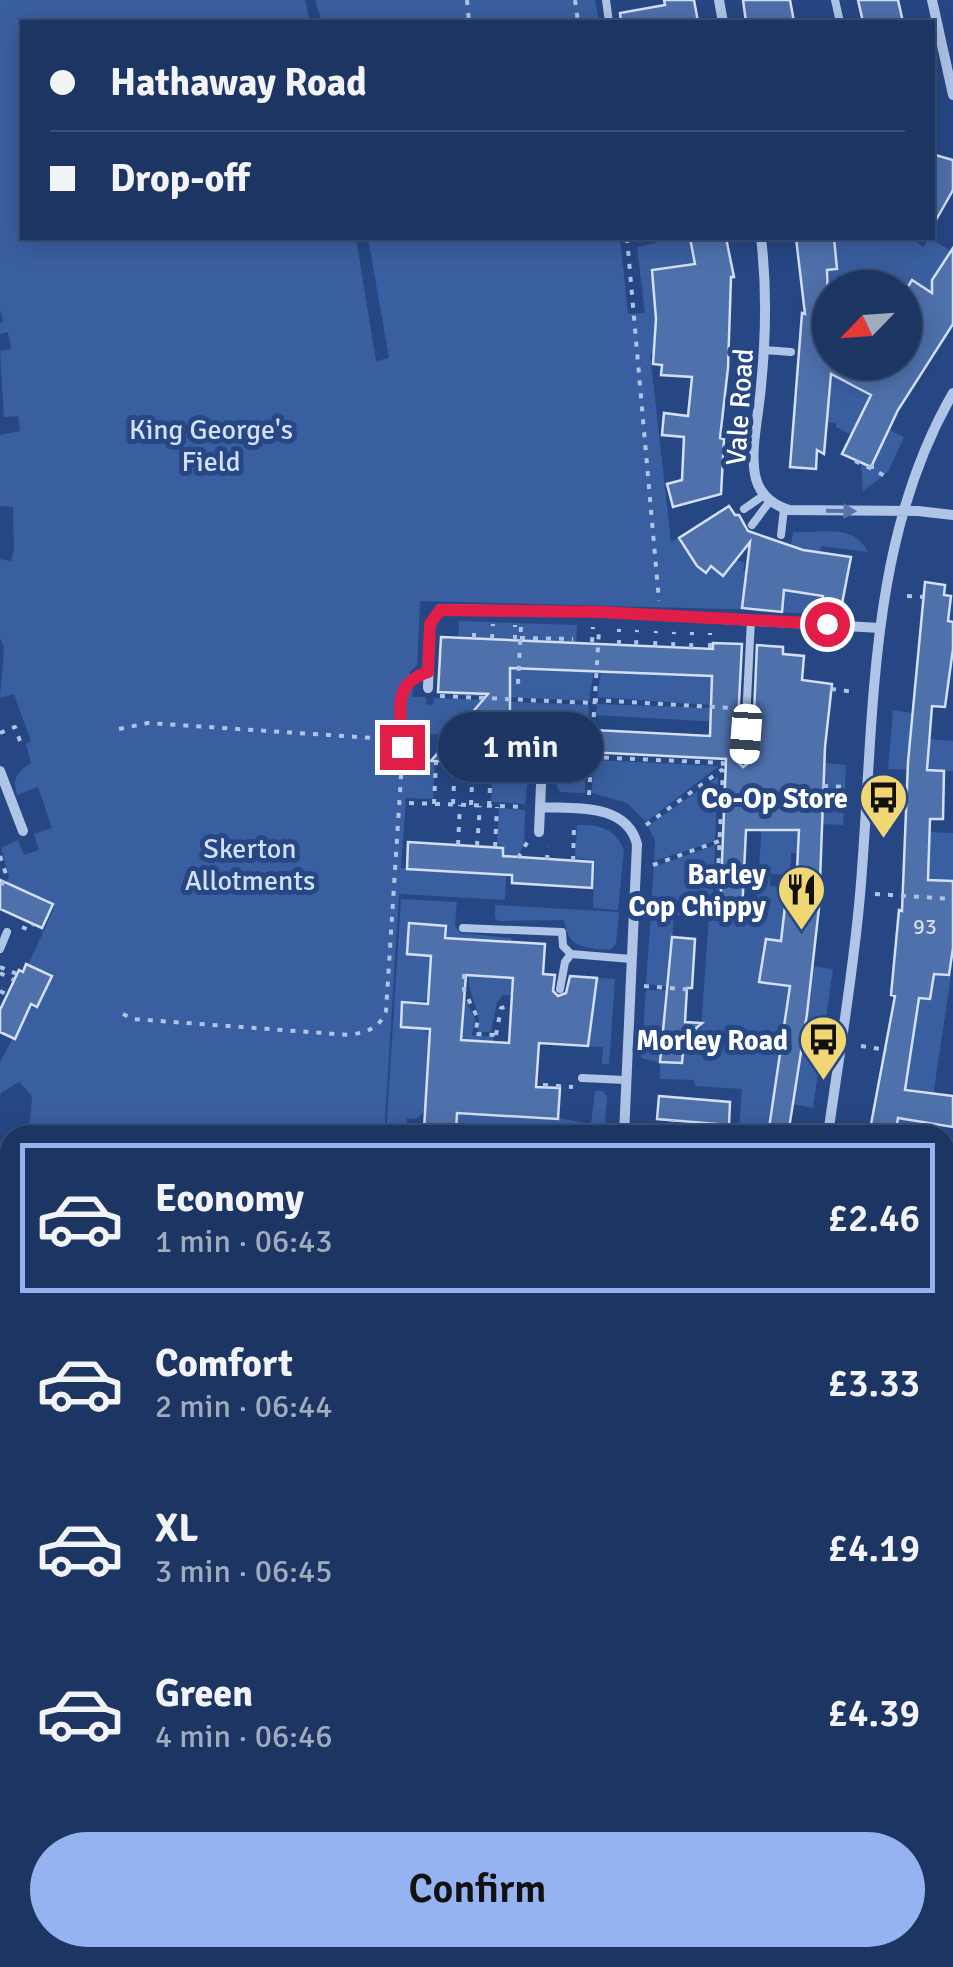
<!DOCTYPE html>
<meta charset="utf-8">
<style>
body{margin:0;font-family:Signika,sans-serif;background:#253d69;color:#f1f3f6;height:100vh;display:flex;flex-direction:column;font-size:38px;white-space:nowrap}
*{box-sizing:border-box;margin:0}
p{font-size:32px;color:#a0abbe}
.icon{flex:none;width:55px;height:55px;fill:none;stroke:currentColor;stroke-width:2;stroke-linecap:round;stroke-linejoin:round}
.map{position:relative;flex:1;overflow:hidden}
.panel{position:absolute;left:0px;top:1125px;width:955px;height:842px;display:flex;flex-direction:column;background:#1c3563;border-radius:30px 30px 0 0;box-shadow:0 5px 25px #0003,0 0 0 2px #3a5078}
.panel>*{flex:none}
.guide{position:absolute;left:20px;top:20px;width:915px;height:220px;border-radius:0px;box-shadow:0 5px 25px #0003,0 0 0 2px #3a5078;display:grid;align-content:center;height:220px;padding:0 30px;background:#1c3563}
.needle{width:65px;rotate:245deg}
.fabs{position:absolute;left:812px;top:270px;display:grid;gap:20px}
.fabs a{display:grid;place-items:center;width:110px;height:110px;border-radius:50%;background:#1c3563;box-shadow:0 5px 25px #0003,0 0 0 2px #3a5078;font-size:50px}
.end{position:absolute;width:45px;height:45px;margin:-22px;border:12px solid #e11d48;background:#fff;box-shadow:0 0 0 5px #fff}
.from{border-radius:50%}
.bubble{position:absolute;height:70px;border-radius:35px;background:#1c3563;box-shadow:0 5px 25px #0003,0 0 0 2px #3a5078;font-size:32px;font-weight:600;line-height:70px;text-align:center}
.car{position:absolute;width:30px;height:60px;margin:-30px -15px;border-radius:12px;box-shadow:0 0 8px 2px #0007;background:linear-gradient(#fff 24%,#345 0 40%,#fff 0 76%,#345 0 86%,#fff 0)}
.guide b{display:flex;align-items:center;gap:35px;height:95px;font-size:38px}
.guide b+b{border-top:2px solid #3a5078}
.guide i{width:25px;height:25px;background:#f1f3f6}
ul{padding:18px 0 0;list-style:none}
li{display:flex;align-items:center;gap:30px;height:150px;margin:0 20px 15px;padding:0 10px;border:5px solid transparent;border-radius:0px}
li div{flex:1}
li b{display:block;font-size:38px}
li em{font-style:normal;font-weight:600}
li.on{border-color:#95b2f1}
li>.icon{width:90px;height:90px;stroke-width:1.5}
.primary-button{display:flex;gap:20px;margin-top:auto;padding:20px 30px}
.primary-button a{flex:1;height:115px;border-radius:60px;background:#95b2f1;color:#111;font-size:40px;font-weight:600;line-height:115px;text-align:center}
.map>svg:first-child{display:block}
</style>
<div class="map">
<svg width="953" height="1967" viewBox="0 0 953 1967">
<rect width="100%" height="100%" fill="#264784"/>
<!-- green -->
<path fill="#3a5fa0" d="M0,0h305l5,22h-288v216h334l20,123 13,-3 -21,-120h252l8,76 17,-1 -8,-66 19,-4 -1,-5h35l2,8 8,-1 -25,111 -25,-2 21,188 8,-4 27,35 5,-7 12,9 14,-15 8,3 -2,7 10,3 37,-22 3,-19c27,2 60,-10 75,20l-47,-6 -6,48 8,2 -2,19 -39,-3 3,-30 -17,28 -348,-9 -3,64 -8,8 4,8 -1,16h14v7l7,1 1,-7 47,2v7l30,5 1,-10 77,3 -1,17 -76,-5 -1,33 20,5 -6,49 -34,-2 2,-37h14l1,-27 -99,-5 -1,27 27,2 -2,37 -27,-1 -5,70 100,7 6,-13 -2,38 -106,-6 -15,241h-355l3,-39 -13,-14 -18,11 -1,4v-35l29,-55 8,1 14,-31 -23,-12 27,-59 -49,-23 3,-7 -8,-28 17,-8 6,15 15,-5 -5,-16 18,-6 -14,-41 -21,8c-5,-17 0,-23 14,-32l-5,-19 5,-3 -17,-47 -14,4 4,-50 -4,-10v-79l11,2 3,-11 -1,-43 -13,-1v-71l20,-4 -2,-15 -14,1 -4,-66 11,-2 -3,-17 -8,2v-11l3,-1 -3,-13z
M315,0h280l4,22h-277z
M824,238h86l13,9 6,-9 24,14 -23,40 -18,-12 -7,43v-35l-24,-16 -5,15 -46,2 -2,-19 9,-2 -2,-23 -11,-3z
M826,361l63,2 -9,16 -6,-3 -9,16 5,3 -5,10 28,16 -4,9 15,7 -16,35 -25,19 -2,-29 10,5 -19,-32 -16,-8v-4l-15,-2 7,-11z
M459,621l118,4 -1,17 -118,-4z
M457,666l137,4 -5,31 -134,-6z
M601,672l111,4 -1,29 -114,-8z
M597,704l114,4 25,15 -140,-8z
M893,710l19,3 -4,49 20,1 2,-24 23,2v30l-65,-2z
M535,756l51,3 -1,34 -25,-1 -3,-5 1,-15 -23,-1z
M593,760l126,6 -73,56 -19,-19 -35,-10z
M824,763l22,2 -3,60 -43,-2 -2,30h-7l-1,22 -20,-1v12l21,3 -1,12h-4l-3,40 -17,-1 -8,41 32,5 17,28 5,-48 21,3 -20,139 -21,-4 -23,28 -30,-3 3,-40 -47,-3 -1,-6 -34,-1v-17l-19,-4 5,-68h19l-5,71 22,2 3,-34h16l8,-113 47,1 6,-95z
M718,777l-3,64 -61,20 1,-20 -7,-15z
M499,808l26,2 -1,35 -6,11 -14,-1v-9l-7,-2z
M577,825c23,0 37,2 47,25l-6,60 -25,-2 2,-48 -20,-2z
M930,832l23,1v48l-26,4z
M715,845l-3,65 -61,-3 3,-40z
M401,899l56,3 -2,23 5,8 51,5v4l-66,-4v-12l-35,-3 -3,31 24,2v16l30,19 14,28 -3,16 21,2v5l-32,-2 2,-32 -19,-8 -41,2 -2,25 24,2 5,10 -5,71 -8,9 -10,-1 -1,17h-20z
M495,905l124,7 -3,32 -6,6c-25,-2 -42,-1 -46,-30l-65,1 -4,-3z
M651,913l23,1 -5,73 -23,-3z
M926,973l25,2 -19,128 4,4 -4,28 -36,-5 23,-132 11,1z
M469,975l44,3 -1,17h-9l-6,7 -6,30h-13c5,-21 -11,-36 -9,-57z
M597,978l18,1 -6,85h-7l1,-17 -15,-1v-38h6z
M595,1091h8l4,5 -3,39h-167l1,-5 19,-17 101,5 33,6z
M65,1958h114l3,9h-127z"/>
<!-- building -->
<path fill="#4e70ab" stroke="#d2dff6" stroke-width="2.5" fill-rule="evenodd" d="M664,0h30l4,22h-77l-1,-9 45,-8z
M743,0h47l4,22h-48z
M858,0h40l5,22h-40z
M932,154l21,6v30l-21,37z
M690,238h36l8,39h-3l-3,91 -8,70 4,1 -3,55 -48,13 -6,-23 15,-4 2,-43 -22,-2 2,-22 24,3 4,-39 -31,-2 1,-10 -9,-1 3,-45 -4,-49 43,-6z
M796,238h38l3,31 -10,1 3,92h36l18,10 5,-10h16v-71l7,-11 20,13v-13l21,-32v76l-55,86 -27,57 -29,-13 29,-59 -40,-21 -7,80 -7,-4 -1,19 -26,-2 12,-154 3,1z
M729,506l6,9h4l9,16 55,19 48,7 -10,52 -19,-2 1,-11 -39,-6 -2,22 -40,-4 8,-66 -27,34 -12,-10 -5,7 -9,-7 -18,-28z
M925,582l20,3 -1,10 7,1 -3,25 5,1v27l-8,58 -13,-1 -5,64 17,1 -1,48h-13l-2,61 25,1v67l-4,27 -15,-1 -4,25 -11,-1 -14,92 48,6v31l-55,-9 -3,17h-26l26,-139 -4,-1 8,-85 3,1 6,-149z
M441,637l272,12v-6l29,1 -6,116 7,7 9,-7 5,-115 26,2v7l21,2 -2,24 30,4 -7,63 -6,161 -12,106 -19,121h-20l22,-149 -31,-4 7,-43 15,2 6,-52 9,1 3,-60h-53l-4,83 -22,-1 6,-153 -139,-7 -1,5 -78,-3 -1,11 -76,-4 57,-67 -50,-2zM510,668l202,8 -2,60 -115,-6v5l-85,-3z
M408,842l95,6v8l90,6 -1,26 -80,-5v-8l-105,-6z
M0,880l53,24 -11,24 -42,-19z
M409,923l37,3 -1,12 100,6 -2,30 12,1 -2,16 5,5 8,-3 4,-17 27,2 -9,68 -49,-3 -3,44 24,1 -2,31 -101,-6 -1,18 -32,-2 6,-100 -29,-2 1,-25 26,2 3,-48 -24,-2zM466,975l47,3 -4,65 -48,-3z
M672,937l23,2 -3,49h-5l-2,34 17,1 -18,16 -2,24 -22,-1z
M26,964l26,12 -15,31 -6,-3 -16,35 -15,-7v-22l19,-40 4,2z
M659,1096l71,6 -1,23 -72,-6z"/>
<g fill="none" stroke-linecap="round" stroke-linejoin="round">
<!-- path -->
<path stroke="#afc4e7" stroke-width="4" stroke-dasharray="5 8" stroke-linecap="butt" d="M467,0l2,22
M575,0l3,22
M743,22h3
M627,238l32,363
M855,461l17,8
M872,464v5l13,7
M907,596l16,1
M521,627l-3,55 3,9
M474,638v-10
M520,638l53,1
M492,639l1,-15
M515,640v-15
M592,642l1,-15
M619,645v-16
M636,645l1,-15
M655,646l1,-15
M673,647l1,-15
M691,648l1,-16
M710,648v-15
M831,689l25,3
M440,696l153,7
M593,700l139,8
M119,729l29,-6 240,16
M0,733l15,-6 6,17
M591,757l132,6v6
M532,770v-15
M823,786l26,1
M589,795l10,-165
M409,803l117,4
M434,804l2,-42
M453,804l2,-41
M471,805l2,-41
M489,806l2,-41
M646,825l77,-56
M458,845l2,-40
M477,846l3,-40
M495,847l2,-40
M0,856l6,18 -6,15
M518,858l10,-17
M547,860l1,-13
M573,861l1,-35
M653,865l66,-24
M875,894l78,5
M650,911l66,3 7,-145
M22,927l7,3 4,-6
M0,967l17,7
M0,973l14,7
M464,974v16l14,29 -3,15 21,1v7
M644,986l50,4
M0,991l10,5
M123,1014l10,5 216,16c18,-3 30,-6 37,-24l16,-250
M496,1035l5,-27 11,-3
M861,1046l26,4
M543,1085l30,2
M672,1135l1,-15
M707,1135v-12
M0,1282h1
M0,1774l10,-6
M0,1784l10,16
M0,1880l10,-6
M0,1939l10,16
M11,1958l5,7"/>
<!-- service -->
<path stroke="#afc4e7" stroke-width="8" d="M606,0l3,22
M835,0l5,22
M764,350l27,2
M744,509l20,-14
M752,525l18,-24
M781,535l3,-26
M402,747c0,-33 -12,-63 26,-75
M744,760l7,-141
M463,928l99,4 1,14 8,8 60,5
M0,949l7,-17
M560,989l5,-27 6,-8
M582,1078l43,2"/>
<!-- minor -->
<path stroke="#afc4e7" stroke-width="10" d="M719,0l4,22
M932,0l21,95
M761,238c6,49 5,98 0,148 -2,28 -12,66 -5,93 5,17 17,26 33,31l129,1 35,4
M428,688l2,-64 10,-15 159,3 281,16
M0,771l23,60
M540,807c34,2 86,-5 97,37l-13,291
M539,832l2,-47
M828,1135c11,-80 25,-159 32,-240 15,-170 5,-350 93,-502
M945,1228l8,3
M0,1356l10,-5
M945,1417l8,-25
M945,1451l8,2
M0,1638l10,18
M945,1693l8,6
M193,1958l4,9
M44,1967l8,-9
M542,1967l3,-9
M831,1967l8,-9"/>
</g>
<!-- one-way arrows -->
<defs><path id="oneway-solid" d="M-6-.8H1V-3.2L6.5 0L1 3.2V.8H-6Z" transform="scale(2.5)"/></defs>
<use fill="#5673a7" href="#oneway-solid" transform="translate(841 511) rotate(1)"/>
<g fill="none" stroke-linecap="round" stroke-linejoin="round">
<!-- route -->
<path stroke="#e11d48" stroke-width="12" d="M402,747c0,-33 -12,-63 26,-75l2,-48 10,-14 160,2 227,12"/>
</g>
<!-- icons -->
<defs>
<symbol id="bus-pin" viewBox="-11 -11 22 30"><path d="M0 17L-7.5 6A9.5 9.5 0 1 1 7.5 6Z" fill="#f1d773" stroke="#264784"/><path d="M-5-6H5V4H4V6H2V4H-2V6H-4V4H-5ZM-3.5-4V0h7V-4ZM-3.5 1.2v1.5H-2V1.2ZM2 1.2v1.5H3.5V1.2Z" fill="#111"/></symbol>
<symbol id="restaurant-pin" viewBox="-11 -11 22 30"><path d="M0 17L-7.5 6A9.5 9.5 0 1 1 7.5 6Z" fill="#f1d773" stroke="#264784"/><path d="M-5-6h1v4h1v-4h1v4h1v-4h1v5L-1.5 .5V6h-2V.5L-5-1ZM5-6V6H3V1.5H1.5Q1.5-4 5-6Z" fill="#111"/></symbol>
</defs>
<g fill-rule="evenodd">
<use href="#bus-pin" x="856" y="770" width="55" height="75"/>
<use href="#restaurant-pin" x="774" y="862" width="55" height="75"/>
<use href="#bus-pin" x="796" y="1012" width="55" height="75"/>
</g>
<g text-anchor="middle" stroke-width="10" stroke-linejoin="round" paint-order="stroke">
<!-- number labels -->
<g font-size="22" fill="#d3dbea">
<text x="925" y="934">93</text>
</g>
<!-- street labels -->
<g font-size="28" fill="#fff" stroke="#264784">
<text transform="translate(739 407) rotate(-86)" y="10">Vale Road</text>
</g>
<!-- park labels -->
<g font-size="28" fill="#d2dff6" stroke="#264784">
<text x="211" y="439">King George's<tspan x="211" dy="32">Field</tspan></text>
<text x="250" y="858">Skerton<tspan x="250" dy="32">Allotments</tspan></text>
</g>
<!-- poi labels -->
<g font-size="28" font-weight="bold" fill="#fff" stroke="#264784" text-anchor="end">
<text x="848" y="808">Co-Op Store</text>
<text x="766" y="884">Barley<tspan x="766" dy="32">Cop Chippy</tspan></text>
<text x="788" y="1050">Morley Road</text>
</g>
</g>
</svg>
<div class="fabs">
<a><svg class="needle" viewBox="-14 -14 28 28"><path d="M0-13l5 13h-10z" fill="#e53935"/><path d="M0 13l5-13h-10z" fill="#a0abbe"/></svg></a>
</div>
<i class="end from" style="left:827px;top:624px"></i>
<i class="end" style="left:402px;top:747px"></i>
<div class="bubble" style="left:438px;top:712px;width:165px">1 min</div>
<i class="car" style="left:746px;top:734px;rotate:184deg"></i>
<div class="guide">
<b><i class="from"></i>Hathaway Road</b>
<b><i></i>Drop-off</b>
</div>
<section class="panel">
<ul>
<li class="on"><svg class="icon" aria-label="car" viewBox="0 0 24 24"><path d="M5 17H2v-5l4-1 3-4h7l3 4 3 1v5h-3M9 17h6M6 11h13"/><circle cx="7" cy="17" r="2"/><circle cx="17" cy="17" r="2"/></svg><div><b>Economy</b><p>1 min · 06:43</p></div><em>£2.46</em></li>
<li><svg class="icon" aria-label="car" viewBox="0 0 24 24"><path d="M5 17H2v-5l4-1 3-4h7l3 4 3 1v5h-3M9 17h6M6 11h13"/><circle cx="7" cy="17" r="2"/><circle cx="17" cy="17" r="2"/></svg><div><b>Comfort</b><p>2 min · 06:44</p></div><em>£3.33</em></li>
<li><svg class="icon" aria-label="car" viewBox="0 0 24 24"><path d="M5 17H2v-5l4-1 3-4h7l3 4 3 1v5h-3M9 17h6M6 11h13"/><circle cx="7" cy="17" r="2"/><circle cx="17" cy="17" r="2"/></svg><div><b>XL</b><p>3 min · 06:45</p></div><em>£4.19</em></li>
<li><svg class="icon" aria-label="car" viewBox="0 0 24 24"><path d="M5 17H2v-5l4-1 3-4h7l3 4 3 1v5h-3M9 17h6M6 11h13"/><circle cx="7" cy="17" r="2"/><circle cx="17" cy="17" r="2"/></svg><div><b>Green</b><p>4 min · 06:46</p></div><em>£4.39</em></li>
</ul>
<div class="primary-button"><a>Confirm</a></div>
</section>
</div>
